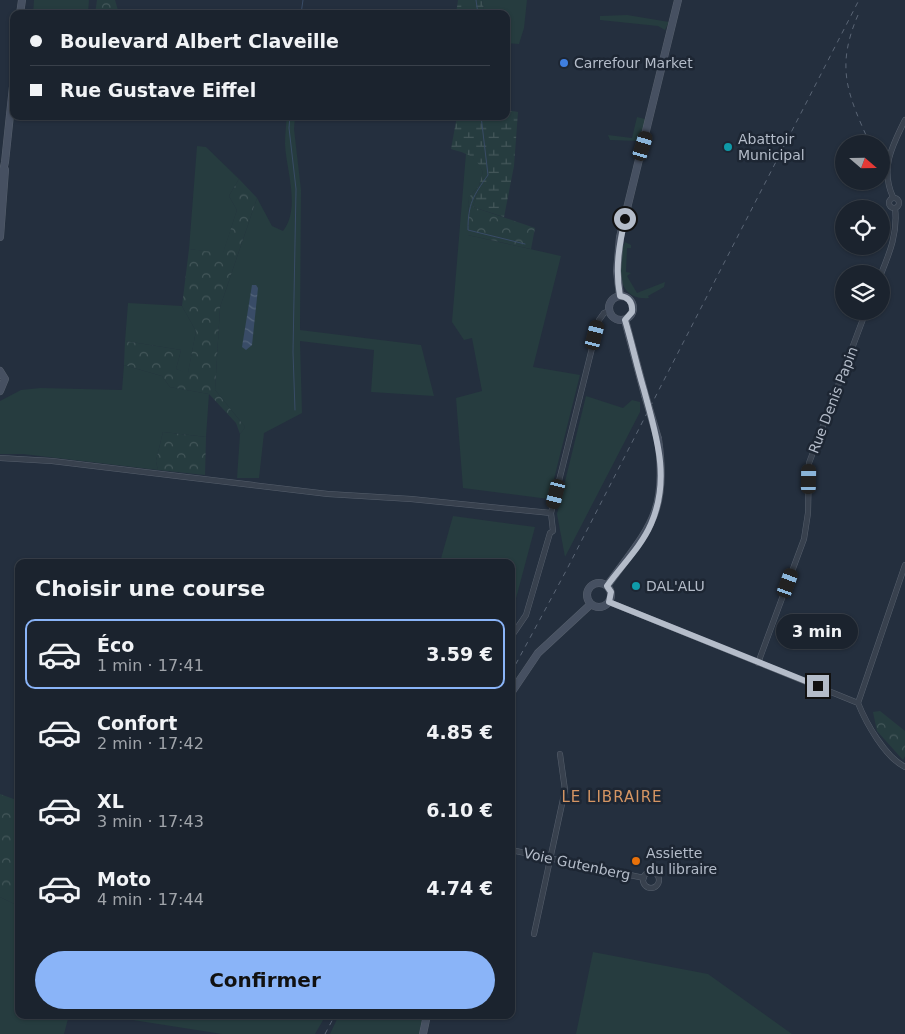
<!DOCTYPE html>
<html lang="fr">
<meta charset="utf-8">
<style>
body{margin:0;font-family:"DejaVu Sans",sans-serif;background:#242b36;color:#f1f3f6;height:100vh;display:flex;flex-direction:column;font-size:19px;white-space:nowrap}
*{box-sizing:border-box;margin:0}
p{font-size:16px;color:#a0a4aa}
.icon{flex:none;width:28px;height:28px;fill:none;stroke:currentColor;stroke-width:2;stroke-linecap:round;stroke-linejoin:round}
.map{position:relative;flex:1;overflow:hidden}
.sheet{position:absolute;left:15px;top:559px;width:500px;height:460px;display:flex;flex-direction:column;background:#1b232e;border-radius:10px;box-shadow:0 1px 4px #0004,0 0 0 1px #39404a}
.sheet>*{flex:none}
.hud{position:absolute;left:10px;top:10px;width:500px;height:110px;border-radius:10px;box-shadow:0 1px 4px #0004,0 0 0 1px #39404a;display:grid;align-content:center;height:110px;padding:0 20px;background:#1b232e}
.needle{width:32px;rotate:110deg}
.buttons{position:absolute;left:835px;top:135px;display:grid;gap:10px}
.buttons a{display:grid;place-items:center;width:55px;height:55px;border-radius:50%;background:#1b232e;box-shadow:0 1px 4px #0004,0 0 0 1px #39404a;font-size:25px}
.end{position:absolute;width:22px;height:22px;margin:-11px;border:6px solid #b4bcc9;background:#111;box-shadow:0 0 0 2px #111}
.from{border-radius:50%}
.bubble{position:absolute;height:35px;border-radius:18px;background:#1b232e;box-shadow:0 1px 4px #0004,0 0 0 1px #39404a;font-size:16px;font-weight:800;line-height:35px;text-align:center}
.car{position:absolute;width:15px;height:30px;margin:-15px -8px;border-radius:6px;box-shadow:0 0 4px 1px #0007;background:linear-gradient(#222 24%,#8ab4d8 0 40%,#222 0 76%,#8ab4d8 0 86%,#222 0)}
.hud b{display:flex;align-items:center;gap:18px;height:48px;font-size:19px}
.hud b+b{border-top:1px solid #39404a}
.hud i{width:12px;height:12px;background:#f1f3f6}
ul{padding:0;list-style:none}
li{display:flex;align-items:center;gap:15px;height:70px;margin:0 10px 8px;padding:0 10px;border:2px solid transparent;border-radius:10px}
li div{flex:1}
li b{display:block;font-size:19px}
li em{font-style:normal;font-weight:800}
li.active{border-color:#8ab4f8}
li>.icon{width:45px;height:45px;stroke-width:1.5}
h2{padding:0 20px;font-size:22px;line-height:60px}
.button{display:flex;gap:10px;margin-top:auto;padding:10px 20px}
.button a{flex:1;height:58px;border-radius:30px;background:#8ab4f8;color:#111;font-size:20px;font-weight:800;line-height:58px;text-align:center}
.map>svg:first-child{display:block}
</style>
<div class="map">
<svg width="905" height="1034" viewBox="0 0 905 1034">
<defs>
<pattern id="forest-crowns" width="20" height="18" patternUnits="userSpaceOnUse" patternTransform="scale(1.25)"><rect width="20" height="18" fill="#263c3f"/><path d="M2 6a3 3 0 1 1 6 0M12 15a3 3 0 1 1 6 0" fill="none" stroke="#435659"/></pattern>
<pattern id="wetland-marsh" width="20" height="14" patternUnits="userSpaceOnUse" patternTransform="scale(1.25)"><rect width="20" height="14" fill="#263c3f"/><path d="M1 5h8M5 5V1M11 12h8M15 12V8" fill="none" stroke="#435659"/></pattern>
<pattern id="water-waves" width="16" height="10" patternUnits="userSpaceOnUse" patternTransform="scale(1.25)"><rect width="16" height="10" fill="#394c67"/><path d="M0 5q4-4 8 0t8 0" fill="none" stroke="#53647b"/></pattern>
</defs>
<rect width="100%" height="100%" fill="#242f3e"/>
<!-- green -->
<path fill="#263c3f" d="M34,0h55l-1,14h-55z
M482,0h45l-3,28 -5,16 -13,-1v-29h-21z
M627,15l42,7 -4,8 -7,-4 -58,-6v-4z
M287,116h8l-1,13 7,61 -1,140 121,15 13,51 -63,-4 3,-42 -74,-9 2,72 -38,20 -5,45h-22l3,-44 5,-7 -30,-37 5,-83 37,-109 15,28 11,5c18,-23 3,-61 2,-87 0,-9 1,-19 2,-28z
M637,117l8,2v2l-6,20 -29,-1 -2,-5 24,3z
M197,146l9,1 33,32 -10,17 8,14 -14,44 -34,-5z
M466,153l11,7 6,12 -4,14 -10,11 -1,38 93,21 -28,111 47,8 -31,124 -86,-11 -7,-90 26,-7 -10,-53 -8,2 -12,-18z
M625,242l6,3v3h-4l-1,24 5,1 -4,3 10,17 28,-11 -1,5 -16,9 1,2c-33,3 -33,-33 -24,-56z
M128,303l54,3 14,25 -8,43 -12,-5 5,-19 -56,-9z
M124,365l38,11 8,11 39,7 -3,43 -43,-5 -7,29 2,9 -135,-16h-23v-53l21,-11 20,-2 81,2z
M586,396l37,12 9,-8 8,2v10l-75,145 -8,-43z
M453,516l82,11 -24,90v-55h-71z
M0,897l19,9v109h50l-5,19h-64z
M593,952l115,22 84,60h-216z
M101,1015h225l-11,19h-93z
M339,1015h84l-4,19h-89z"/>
<!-- forest -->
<path fill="url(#forest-crowns)" d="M97,0h18l4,14h-24z
M239,179l18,19 -37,109 -5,83 30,37 -5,7 -4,-11 -27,-29 -39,-7 -8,-11 -38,-11 1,-24 56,9 -5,19 12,4 8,-42 -14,-25 7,-57 34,4 14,-43 -8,-14z
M479,186l-6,21 62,21 -4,21 -63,-14 1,-38z
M163,432l43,5 -1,38 -47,-5 -2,-9z
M880,711l25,20v25l-2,4 -26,-29 -4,-19z
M0,794l19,7v105l-19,-9z"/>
<!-- wetland -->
<path fill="url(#wetland-marsh)" d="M458,0h24l3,14h-29z
M506,110l12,2 -4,54 -10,51 -31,-10 10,-35c-8,-17 -15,-18 -32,-23l6,-33h49z"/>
<!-- water -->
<path fill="url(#water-waves)" d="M252,285h4l2,3 -6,57 -6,5 -4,-3z"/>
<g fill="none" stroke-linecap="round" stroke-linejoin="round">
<!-- stream -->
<path stroke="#394c67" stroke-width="1" d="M476,0l2,14
M301,14l2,-14
M290,116l-1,12 7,61 -3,163 2,58
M481,116l7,59c-15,21 -20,29 -20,55l57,14"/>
<defs>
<path id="minor" d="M893,197c-13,-28 -1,-51 12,-77
M889 203a5 5 0 1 1 10 0a5 5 0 1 1-10 0Z
M881,274c9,-22 17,-42 14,-66
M0,458l52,3 276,33 83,5 140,14
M609,602l249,101
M511,637l15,-22 24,-82 3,-2 -2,-18 48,-193 5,-7 5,-2
M758,663l46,-124 4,-26 1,-50 57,-152
M858,703l47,-138
M858,703c8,20 27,54 47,64
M511,850l133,28
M643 880a8 8 0 1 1 16 0a8 8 0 1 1-16 0Z
M534,934l31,-144 -5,-36"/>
<path id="secondary" d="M20,14l2,-14
M0,185l5,-23 9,-85
M0,237l5,-67
M609 308a12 12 0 1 1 24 0a12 12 0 1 1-24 0Z
M620,296l-3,-25 3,-34 58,-237
M625,320l20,75
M0,371l5,8 -5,12
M587 595a12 12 0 1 1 24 0a12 12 0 1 1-24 0Z
M607,586c41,-57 62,-72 51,-147
M511,693l27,-40 53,-49
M423,1034l4,-19"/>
</defs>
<!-- minor casing -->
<use href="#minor" stroke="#565f6c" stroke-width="6"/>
<!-- secondary casing -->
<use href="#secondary" stroke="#565f6c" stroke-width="8"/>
<!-- minor -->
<use href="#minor" stroke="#38414e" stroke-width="5"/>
<!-- secondary -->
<use href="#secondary" stroke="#465061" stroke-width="7"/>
<!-- rail -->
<path stroke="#5a6575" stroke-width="1" stroke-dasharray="5 5" stroke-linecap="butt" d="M858,15c-23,53 -10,80 12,129
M511,673l55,-102 293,-571
M325,1034l10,-19"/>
<defs>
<path id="secondary-bridge" d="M645,395l13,44"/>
</defs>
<!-- secondary-bridge casing -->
<use href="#secondary-bridge" stroke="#565f6c" stroke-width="8" stroke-linecap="butt"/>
<!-- secondary-bridge -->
<use href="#secondary-bridge" stroke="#465061" stroke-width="7"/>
</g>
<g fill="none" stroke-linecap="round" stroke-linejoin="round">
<!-- route -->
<path stroke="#b4bcc9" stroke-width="6" d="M625,219c-6,26 -10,50 -5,77 9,1 13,7 12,16l-7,8c7,23 12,47 19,70 12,45 27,88 7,134 -10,23 -29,41 -44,62l4,6 -2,10 209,84"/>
</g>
<!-- markers -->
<circle fill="#3f7fe0" stroke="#1d2633" stroke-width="2" cx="564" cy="63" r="5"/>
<g fill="#0f9aa8" stroke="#1d2633" stroke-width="2">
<circle cx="728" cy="147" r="5"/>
<circle cx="636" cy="586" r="5"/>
</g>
<circle fill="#e8710a" stroke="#1d2633" stroke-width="2" cx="636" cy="861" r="5"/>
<g text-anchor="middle" stroke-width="5" stroke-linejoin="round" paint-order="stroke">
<!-- poi labels -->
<g font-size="14" fill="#b4bcc9" stroke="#1d2633" text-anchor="start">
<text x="574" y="68">Carrefour Market</text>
<text x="738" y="144">Abattoir<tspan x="738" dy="16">Municipal</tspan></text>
<text x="646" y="591">DAL'ALU</text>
<text x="646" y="858">Assiette<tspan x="646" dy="16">du libraire</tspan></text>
</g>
<!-- street labels -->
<g font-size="14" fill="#b4bcc9" stroke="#1d2633">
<text transform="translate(833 400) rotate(-69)" y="5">Rue Denis Papin</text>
<text transform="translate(577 864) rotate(12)" y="5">Voie Gutenberg</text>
</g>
<!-- neighbourhood labels -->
<g font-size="15" letter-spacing="1" fill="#d59563" stroke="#1d2633">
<text x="612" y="802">LE LIBRAIRE</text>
</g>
</g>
</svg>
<div class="buttons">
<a><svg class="needle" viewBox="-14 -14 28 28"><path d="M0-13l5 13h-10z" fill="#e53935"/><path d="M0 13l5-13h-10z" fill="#a0a4aa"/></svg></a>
<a><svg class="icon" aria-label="locate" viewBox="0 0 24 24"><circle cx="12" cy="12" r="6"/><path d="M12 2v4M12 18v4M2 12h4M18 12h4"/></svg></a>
<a><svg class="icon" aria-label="layers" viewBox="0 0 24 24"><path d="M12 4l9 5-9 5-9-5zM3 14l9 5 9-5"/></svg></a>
</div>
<i class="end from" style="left:625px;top:219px"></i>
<i class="end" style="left:818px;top:686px"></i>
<div class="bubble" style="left:776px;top:614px;width:82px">3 min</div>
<i class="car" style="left:643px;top:146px;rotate:17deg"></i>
<i class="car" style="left:595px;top:335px;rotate:14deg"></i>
<i class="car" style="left:809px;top:479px;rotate:1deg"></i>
<i class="car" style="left:556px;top:494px;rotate:194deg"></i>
<i class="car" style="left:788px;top:583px;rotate:20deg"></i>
<div class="hud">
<b><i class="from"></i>Boulevard Albert Claveille</b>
<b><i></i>Rue Gustave Eiffel</b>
</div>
<section class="sheet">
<h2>Choisir une course</h2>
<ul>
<li class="active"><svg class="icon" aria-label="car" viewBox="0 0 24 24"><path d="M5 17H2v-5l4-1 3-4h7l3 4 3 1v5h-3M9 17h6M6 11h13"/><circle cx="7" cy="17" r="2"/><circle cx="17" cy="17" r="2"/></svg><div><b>Éco</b><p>1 min · 17:41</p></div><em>3.59 €</em></li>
<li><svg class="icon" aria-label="car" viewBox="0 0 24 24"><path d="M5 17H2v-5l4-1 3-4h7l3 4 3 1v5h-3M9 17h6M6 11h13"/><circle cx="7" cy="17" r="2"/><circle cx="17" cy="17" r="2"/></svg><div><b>Confort</b><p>2 min · 17:42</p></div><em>4.85 €</em></li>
<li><svg class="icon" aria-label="car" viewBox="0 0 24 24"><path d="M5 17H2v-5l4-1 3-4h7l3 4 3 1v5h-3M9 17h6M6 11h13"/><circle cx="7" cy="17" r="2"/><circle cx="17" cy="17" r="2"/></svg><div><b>XL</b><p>3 min · 17:43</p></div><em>6.10 €</em></li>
<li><svg class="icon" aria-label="car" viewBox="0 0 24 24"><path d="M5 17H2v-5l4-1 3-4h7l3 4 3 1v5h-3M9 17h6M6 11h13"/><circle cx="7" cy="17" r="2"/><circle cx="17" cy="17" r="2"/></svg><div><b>Moto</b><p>4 min · 17:44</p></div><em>4.74 €</em></li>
</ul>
<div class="button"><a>Confirmer</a></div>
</section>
</div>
